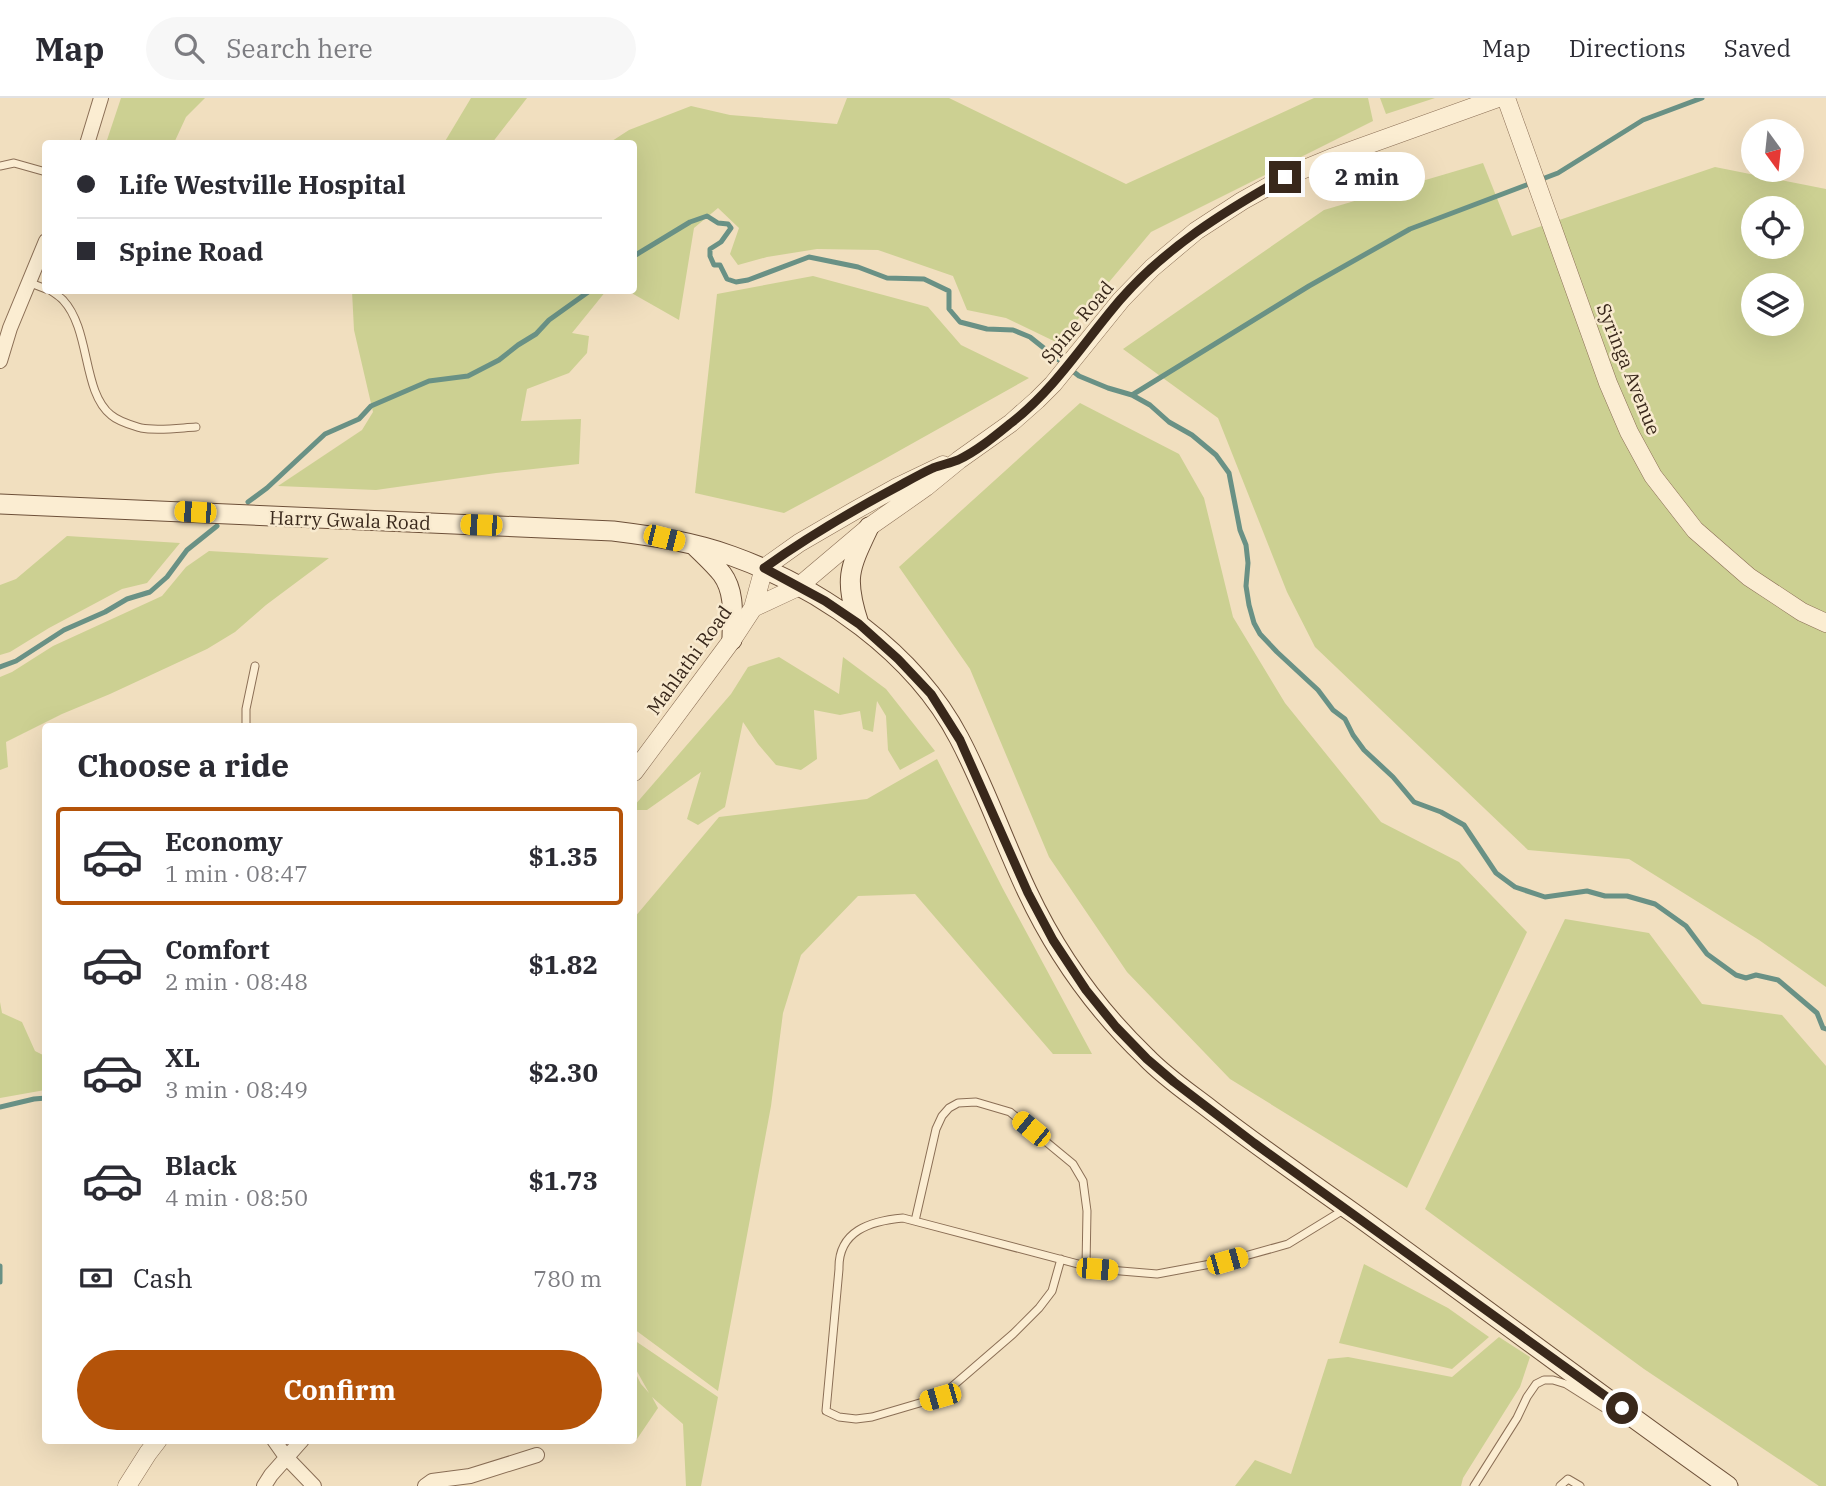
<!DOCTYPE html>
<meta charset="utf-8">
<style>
body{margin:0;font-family:"IBM Plex Serif",serif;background:#f7f7f7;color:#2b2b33;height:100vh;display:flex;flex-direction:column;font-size:26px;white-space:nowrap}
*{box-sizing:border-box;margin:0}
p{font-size:23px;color:#7c7c81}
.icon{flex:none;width:38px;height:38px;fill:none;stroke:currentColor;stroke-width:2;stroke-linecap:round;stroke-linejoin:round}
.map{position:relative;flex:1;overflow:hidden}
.panel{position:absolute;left:42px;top:625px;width:595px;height:721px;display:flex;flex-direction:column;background:#fff;border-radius:7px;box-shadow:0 7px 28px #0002}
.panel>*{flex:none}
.banner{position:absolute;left:42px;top:42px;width:595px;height:154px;border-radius:7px;box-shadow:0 7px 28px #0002;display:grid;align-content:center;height:154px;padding:0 35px;background:#fff}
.needle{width:46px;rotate:165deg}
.controls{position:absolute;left:1741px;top:21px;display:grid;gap:14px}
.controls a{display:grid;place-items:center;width:63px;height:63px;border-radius:50%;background:#fff;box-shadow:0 7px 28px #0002;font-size:35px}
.end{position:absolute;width:32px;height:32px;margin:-16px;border:9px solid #39281b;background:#fff;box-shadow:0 0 0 4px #fff}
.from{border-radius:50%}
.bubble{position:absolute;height:49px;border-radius:24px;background:#fff;box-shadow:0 7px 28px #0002;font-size:23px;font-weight:700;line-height:49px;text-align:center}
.car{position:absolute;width:21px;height:42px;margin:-21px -10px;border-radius:9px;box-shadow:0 0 5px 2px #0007;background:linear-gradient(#f5c518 24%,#345 0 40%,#f5c518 0 76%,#345 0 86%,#f5c518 0)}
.banner b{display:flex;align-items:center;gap:24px;height:66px;font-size:26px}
.banner b+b{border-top:2px solid #e1e1e2}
.banner i{width:18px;height:18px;background:#2b2b33}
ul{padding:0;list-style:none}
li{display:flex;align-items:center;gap:21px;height:98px;margin:0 14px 10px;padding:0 21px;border:4px solid transparent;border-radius:7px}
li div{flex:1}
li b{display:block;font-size:26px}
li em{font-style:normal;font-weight:700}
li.selected{border-color:#b45309}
li>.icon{width:63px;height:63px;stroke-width:1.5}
h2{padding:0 35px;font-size:32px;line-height:84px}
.pay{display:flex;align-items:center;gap:18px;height:77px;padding:0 35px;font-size:26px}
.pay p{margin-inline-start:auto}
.primary-button{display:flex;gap:14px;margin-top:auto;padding:14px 35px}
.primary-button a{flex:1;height:80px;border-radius:42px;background:#b45309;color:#fff;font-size:28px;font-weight:700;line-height:80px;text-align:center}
header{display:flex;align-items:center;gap:42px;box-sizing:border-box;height:98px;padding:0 35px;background:#fff;border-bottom:2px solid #e1e1e2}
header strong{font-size:33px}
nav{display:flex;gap:38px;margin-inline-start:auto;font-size:24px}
.search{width:490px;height:63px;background:#f7f7f7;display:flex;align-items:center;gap:18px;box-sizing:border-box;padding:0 24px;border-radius:38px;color:#7c7c81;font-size:26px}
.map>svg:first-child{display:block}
</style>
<header>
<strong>Map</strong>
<div class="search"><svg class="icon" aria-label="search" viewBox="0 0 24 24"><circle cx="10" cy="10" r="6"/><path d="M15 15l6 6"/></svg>Search here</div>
<nav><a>Map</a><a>Directions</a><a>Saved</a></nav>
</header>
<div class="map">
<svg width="1826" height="1388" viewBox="0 0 1826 1388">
<rect width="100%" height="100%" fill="#f1dfbf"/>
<!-- green -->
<path fill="#ccd092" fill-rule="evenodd" d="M121,0h84l-19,19 -12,26h-68z
M471,0h56l-35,45h-48z
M847,0h102l177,86 188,-86h54l5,23 -222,111 -93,111 -52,-25 -39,-8 -14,-34 -75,-26 -61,-1 -50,8 -29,8 -8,-11 9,-26 -21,-20 -24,20 -15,92 -51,-29 6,-1v-146l-25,-1 20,-13 62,-24 39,9 107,9z
M1380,0h55l-49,16z
M1483,65l29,73 203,-69 111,22v798l-67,-47 -130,-81 -101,-9 -213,-203 -28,-55 -69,-174 -95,-69 201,-139zM1754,110h38v39h-38zM1754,187h38v39h-38z
M813,178l115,31 33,38 68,33 -148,83 -97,52 -89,-20 22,-199z
M352,193h254l-34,42 17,3 -2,17 -18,20 -42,16 -6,32 60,-2 -2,45 -83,9 -120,17 -98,-4 84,-56 11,-18 -19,-82z
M1080,305l99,51 25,44 29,119 52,86 96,119 78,40 68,70 -120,256 -177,-109 -103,-107 -78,-115 -79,-188 -71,-102z
M67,438l113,7 -33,40 -25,6 -73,39 -39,24 -10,3v-70l16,-6z
M209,453l120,7 -63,47 -31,27 -28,17 -97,45 -48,20 -56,28 2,25 -8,3v-93l12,-5 41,-26 109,-50 24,-29z
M779,559l60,37 4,-37 43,32 49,62 -35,19 -12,-20 -2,-34 -9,-15 -4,31 -10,-3 -3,-18 -20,4 -26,-5 3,49 -16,11 -25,-5 -18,-21 -15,-22 -18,85 -27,18 -11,-6 14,-47 -54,38h-13v-4l97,-112 17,-27z
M937,661l66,130 89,165h-39l-138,-160 -57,2 -57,59 -18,58 -12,93 -53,285 -84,-62v-411l85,-101 148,-18z
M1565,821l84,14 53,71 80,11 44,51v420h-7l-175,-117 -219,-160z
M0,904l2,11 20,9 13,29 10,5v34l-45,8z
M1364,1166l84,44 41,29 -37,32 -113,-26z
M1499,1239l31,20 -10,30 -57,91 -2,8h-226l20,-26 36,14 37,-115 20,-2 104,20z
M634,1242l84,57 -17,89h-15l-3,-62 -31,-27 6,11 -21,31 -3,-2v-67l7,14 8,9 -15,-27z"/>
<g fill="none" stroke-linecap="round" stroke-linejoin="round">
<!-- stream -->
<path stroke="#699185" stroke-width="5" d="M634,158l56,-34 17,-6 11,7 10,1 3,4 -10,14 -11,7v7l4,9h6l7,14 9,3 12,-2 61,-23 49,10 29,11 37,1 25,12v18l11,13 27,7 26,1 17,7 49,39 29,12 24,7 18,10 19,17 23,13 24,20 13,18 11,57 6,15 2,18 -2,23 3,19 5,18 6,11 17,18 41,38 15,20 12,9 8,16 11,15 29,27 21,25 27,10 23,13 32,48 19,14 30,10 42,-6 18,5h22l28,8 31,22 21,28 29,21 10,3 10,-3 22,5 39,33 6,15 3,1
M1132,297l177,-109 101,-57 148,-56 85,-53 59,-22
M248,404l19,-14 58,-54 34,-15 12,-13 58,-25 39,-5 31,-16 19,-15 18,-11 13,-14 42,-30
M0,569l16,-6 48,-31 41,-18 22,-13 23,-7 17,-15 20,-27 30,-24
M0,1009l34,-8 12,-1
M0,1168v16"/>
<defs>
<path id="service" d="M0,68l14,-3 32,9
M28,184l18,7
M50,192c4,3 9,6 13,10 28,30 19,92 48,115 8,7 20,10 30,13 17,3 38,0 55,-1
M246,628v-17l9,-43
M915,1123l21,-92 6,-13 7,-8 9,-5 18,-1 34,10 63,52 10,17 4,30 -1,55
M1061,1161l-9,32 -13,17 -26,26 -73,63 -68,20 -16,2 -17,-2 -13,-6 13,-142c-1,-38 31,-48 64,-51l194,51 60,5 70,-13 61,-17 57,-35
M1474,1388l43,-68 10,-21 9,-13 8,-4h9l13,4 38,24
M1560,1388l8,-7 12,7"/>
<path id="minor" d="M87,46l14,-46
M0,263l10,-33 36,-87
M274,1342l12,17 28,29
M264,1388l7,-11 31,-35
M425,1388l7,-5 38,-5 67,-21"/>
<path id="tertiary" d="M1506,0l102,285 21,49 24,44 42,54 54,47 53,35 24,11
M753,510l45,-21 71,-60 57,-40 33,-27 52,-37 26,-23 16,-16 68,-84 31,-32 44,-37 46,-30 43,-24 46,-19 167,-60
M634,674l98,-132 21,-32 11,-40 35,-25 55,-32 43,-24 46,-22
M127,1388l21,-33 10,-13"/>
<path id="secondary" d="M0,406l613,27c40,5 81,11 119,25 89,32 182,96 227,182 26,49 44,102 68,153 29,62 70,119 119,166 19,20 43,36 65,53 48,37 98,72 148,107 123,89 245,181 369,269
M695,448c9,9 19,18 27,28 14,19 10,44 10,66
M859,526c-15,-46 -10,-55 10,-97"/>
</defs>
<!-- service casing -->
<use href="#service" stroke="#8b6f56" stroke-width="9"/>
<!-- minor casing -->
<use href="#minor" stroke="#8b6f56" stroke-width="16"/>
<!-- tertiary casing -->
<use href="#tertiary" stroke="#8b6f56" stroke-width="19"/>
<!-- secondary casing -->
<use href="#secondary" stroke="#6d5039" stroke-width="21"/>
<!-- service -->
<use href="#service" stroke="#fbedd2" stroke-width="7"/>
<!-- minor -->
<use href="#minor" stroke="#fbedd2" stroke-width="14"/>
<!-- tertiary -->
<use href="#tertiary" stroke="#fbedd2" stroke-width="18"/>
<!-- secondary -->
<use href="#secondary" stroke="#fbedd2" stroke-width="19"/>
</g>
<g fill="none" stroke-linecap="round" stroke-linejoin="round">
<!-- route -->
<path stroke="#39281b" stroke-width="9" d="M1285,79c-60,34 -119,70 -165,123 -36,42 -65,89 -109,123 -16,13 -34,28 -53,37 -8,3 -17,5 -25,8 -13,6 -25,13 -38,20 -45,24 -89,50 -131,80l61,33 34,23 39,35 33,35 29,46 68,153 25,47 33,50 30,37 31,32 27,23 80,61 368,265"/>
</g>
<g text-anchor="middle" stroke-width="5" stroke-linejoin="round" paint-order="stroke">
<!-- street labels -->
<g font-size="19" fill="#39281b" stroke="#f8eacf">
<text transform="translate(1077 224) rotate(-50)" y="7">Spine Road</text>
<text transform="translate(1629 271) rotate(68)" y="7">Syringa Avenue</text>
<text transform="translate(350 422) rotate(2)" y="7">Harry Gwala Road</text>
<text transform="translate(689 562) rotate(-54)" y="7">Mahlathi Road</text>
</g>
</g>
</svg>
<div class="controls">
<a><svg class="needle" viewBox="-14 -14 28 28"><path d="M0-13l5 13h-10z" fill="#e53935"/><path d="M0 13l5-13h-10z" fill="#7c7c81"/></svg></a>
<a><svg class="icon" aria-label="locate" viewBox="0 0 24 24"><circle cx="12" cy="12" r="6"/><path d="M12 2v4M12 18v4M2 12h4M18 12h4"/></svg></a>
<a><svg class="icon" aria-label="layers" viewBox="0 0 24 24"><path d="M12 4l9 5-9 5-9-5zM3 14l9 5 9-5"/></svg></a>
</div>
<i class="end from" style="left:1622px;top:1310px"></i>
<i class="end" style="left:1285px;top:79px"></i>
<div class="bubble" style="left:1309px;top:54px;width:116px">2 min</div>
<i class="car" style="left:195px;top:414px;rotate:273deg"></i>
<i class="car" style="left:481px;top:427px;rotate:272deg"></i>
<i class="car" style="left:664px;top:440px;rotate:104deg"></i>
<i class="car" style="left:1031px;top:1031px;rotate:309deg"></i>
<i class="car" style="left:1227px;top:1163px;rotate:74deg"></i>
<i class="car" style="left:1097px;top:1171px;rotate:95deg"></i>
<i class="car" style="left:940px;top:1299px;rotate:254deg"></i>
<div class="banner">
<b><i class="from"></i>Life Westville Hospital</b>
<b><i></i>Spine Road</b>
</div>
<section class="panel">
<h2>Choose a ride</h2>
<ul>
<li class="selected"><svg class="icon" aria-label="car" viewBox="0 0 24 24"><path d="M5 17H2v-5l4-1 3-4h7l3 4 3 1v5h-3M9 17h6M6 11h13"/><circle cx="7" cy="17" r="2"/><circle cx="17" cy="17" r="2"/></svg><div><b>Economy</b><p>1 min · 08:47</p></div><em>$1.35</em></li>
<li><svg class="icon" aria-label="car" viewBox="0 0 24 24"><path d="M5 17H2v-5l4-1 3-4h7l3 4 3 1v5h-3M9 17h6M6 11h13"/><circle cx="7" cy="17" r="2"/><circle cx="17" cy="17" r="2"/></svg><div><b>Comfort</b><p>2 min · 08:48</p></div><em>$1.82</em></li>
<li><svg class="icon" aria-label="car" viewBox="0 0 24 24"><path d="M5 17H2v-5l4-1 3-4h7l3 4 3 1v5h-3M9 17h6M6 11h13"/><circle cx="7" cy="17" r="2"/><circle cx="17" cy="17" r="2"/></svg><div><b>XL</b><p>3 min · 08:49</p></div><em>$2.30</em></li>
<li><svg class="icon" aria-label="car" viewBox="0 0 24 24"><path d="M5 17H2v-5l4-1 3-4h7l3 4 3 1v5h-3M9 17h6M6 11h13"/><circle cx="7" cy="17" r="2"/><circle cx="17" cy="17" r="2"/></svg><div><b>Black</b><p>4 min · 08:50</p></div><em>$1.73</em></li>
</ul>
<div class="pay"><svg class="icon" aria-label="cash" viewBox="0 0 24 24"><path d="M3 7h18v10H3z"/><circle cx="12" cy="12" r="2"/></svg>Cash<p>780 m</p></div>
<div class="primary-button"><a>Confirm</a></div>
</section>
</div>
